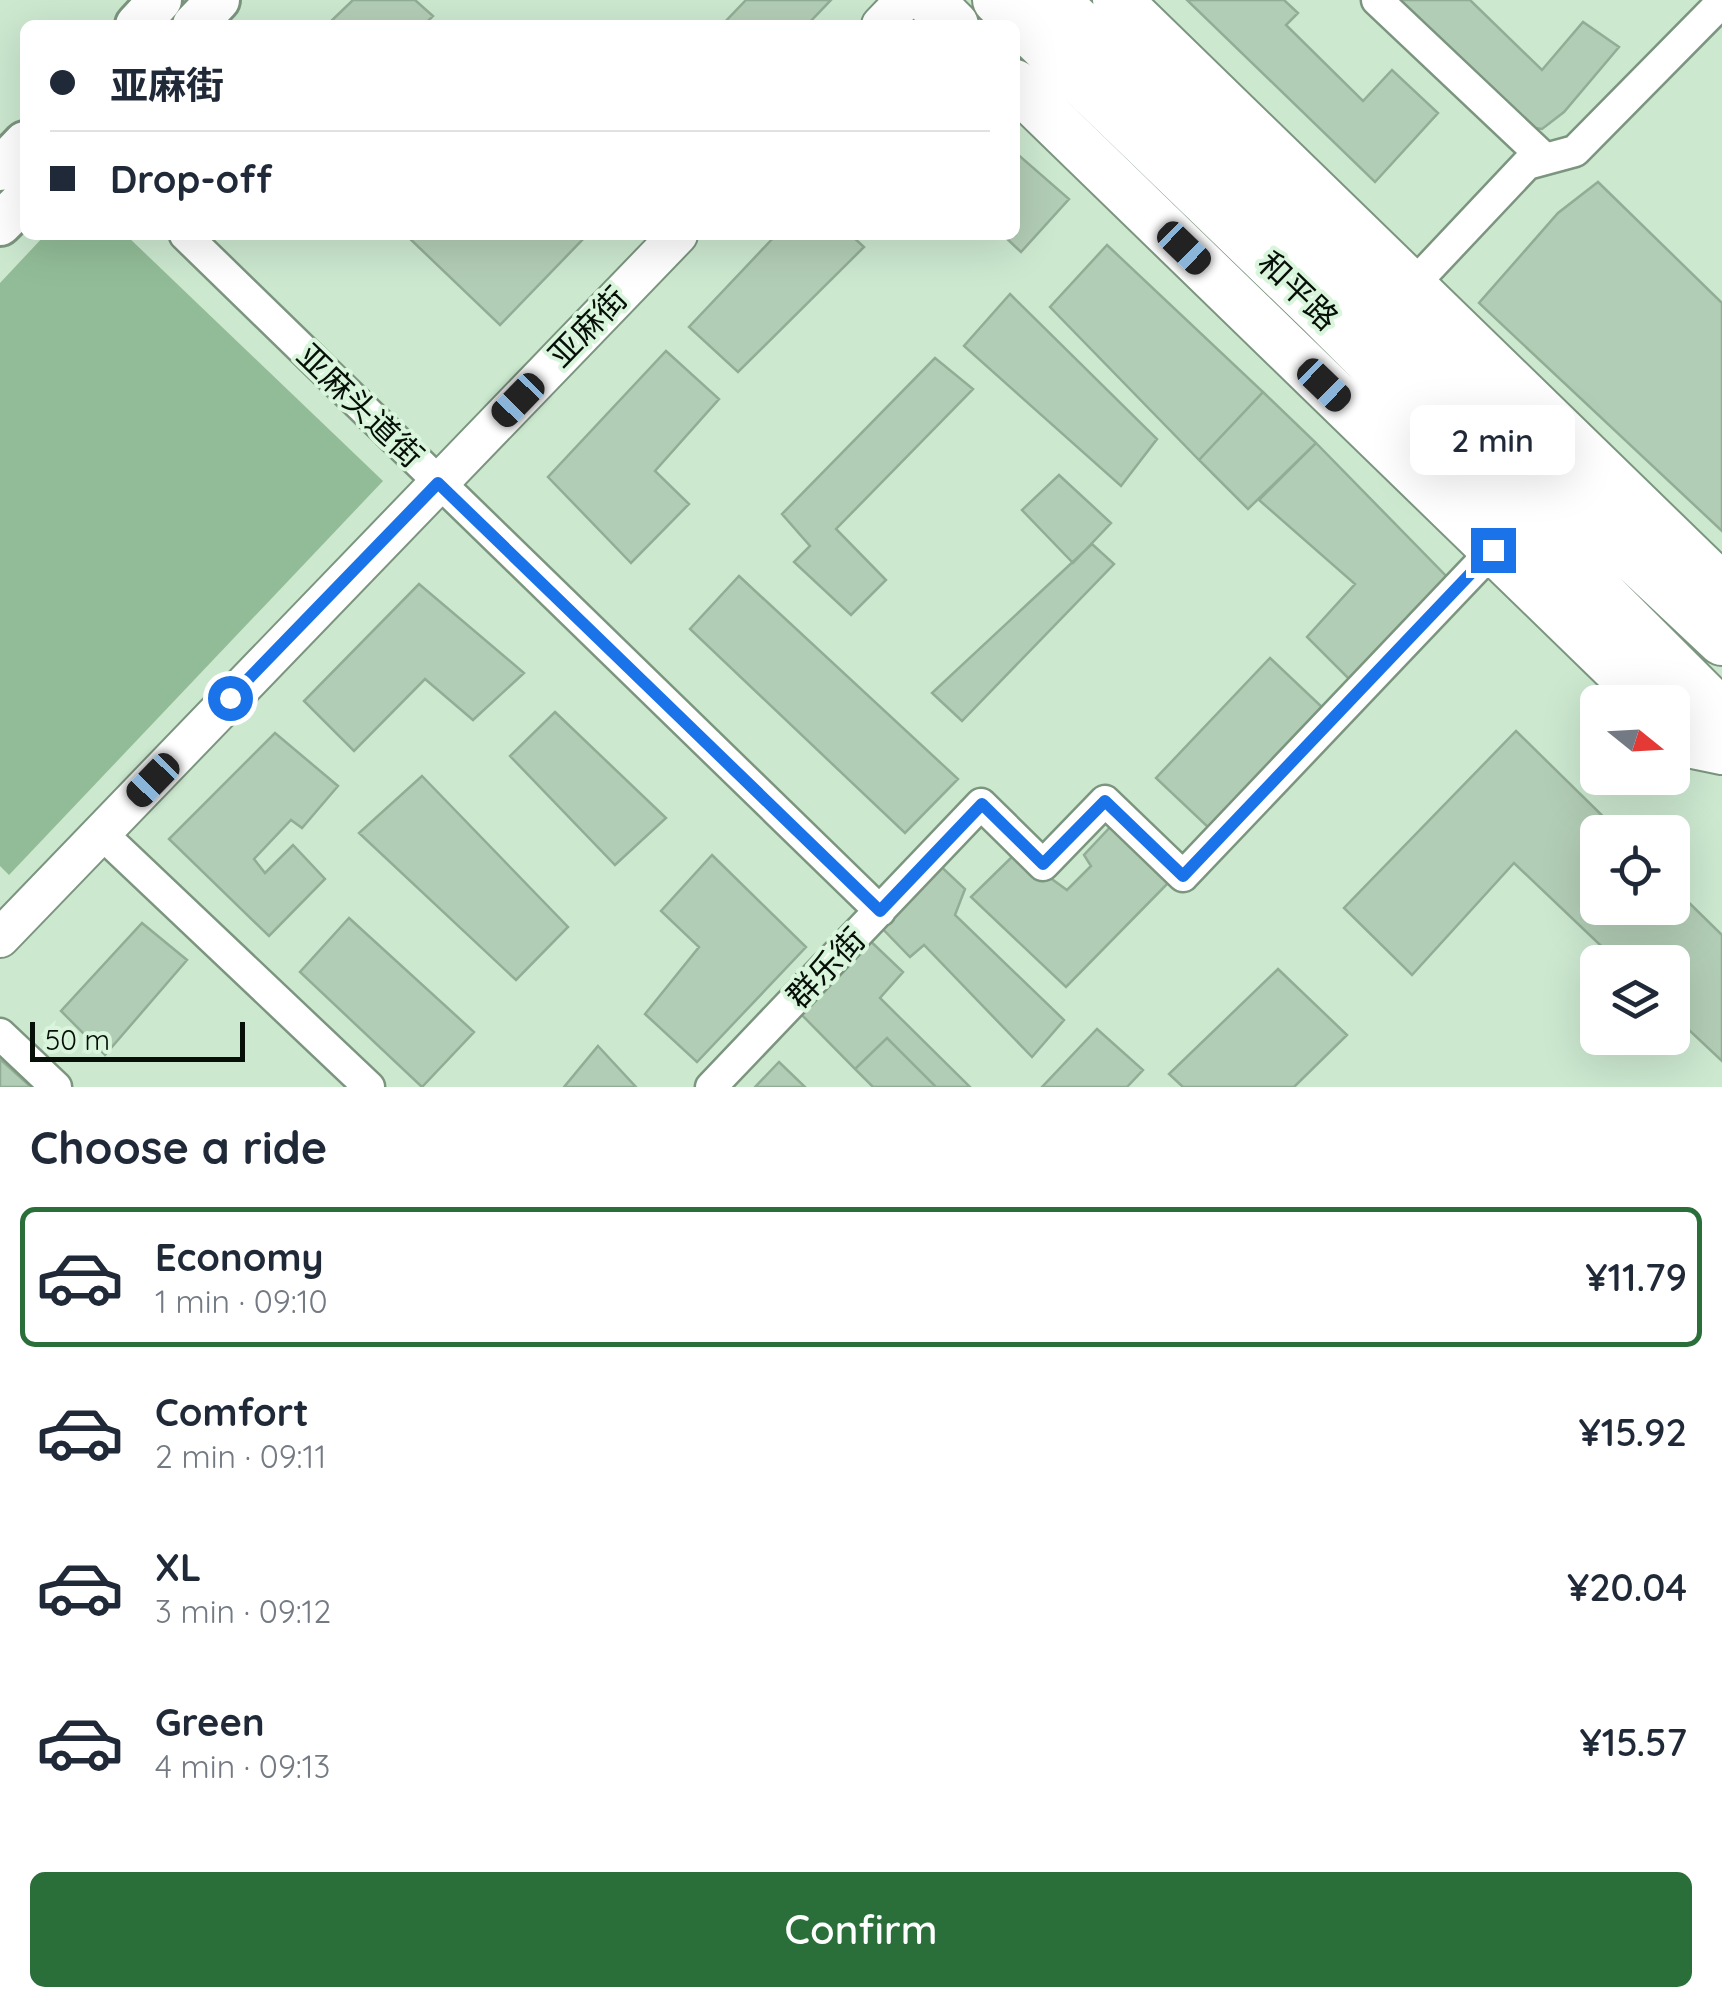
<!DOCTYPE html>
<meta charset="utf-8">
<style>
body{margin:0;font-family:Quicksand,"Noto Sans SC",sans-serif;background:#f2f2f3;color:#1f2937;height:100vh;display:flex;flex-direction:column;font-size:38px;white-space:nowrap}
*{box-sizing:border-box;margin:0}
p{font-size:32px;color:#747a83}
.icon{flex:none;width:55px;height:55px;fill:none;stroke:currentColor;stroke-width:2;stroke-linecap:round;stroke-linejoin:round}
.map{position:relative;height:1087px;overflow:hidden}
.sheet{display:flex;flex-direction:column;background:#fff;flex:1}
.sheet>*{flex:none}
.top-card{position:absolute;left:20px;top:20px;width:1000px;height:220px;border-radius:15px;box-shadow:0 10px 40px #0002;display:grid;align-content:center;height:220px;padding:0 30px;background:#fff}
.needle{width:65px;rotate:108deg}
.controls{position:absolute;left:1580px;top:685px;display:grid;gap:20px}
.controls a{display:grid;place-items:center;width:110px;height:110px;border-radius:15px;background:#fff;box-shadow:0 10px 40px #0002;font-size:50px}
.scale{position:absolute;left:30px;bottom:25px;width:215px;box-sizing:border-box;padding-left:10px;border:5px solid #060f08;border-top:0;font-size:28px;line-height:35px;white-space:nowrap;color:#060f08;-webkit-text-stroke:8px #d9f5dc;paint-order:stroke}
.end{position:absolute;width:45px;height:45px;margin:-22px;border:12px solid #1a73e8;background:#fff;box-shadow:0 0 0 5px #fff}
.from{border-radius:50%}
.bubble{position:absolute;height:70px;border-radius:15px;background:#fff;box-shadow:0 10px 40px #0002;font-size:32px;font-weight:600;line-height:70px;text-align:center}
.car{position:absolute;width:30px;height:60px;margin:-30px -15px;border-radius:12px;box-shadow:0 0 8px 2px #0007;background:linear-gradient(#222 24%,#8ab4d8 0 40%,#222 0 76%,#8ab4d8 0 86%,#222 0)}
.top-card b{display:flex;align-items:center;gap:35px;height:95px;font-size:38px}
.top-card b+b{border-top:2px solid #e0e1e3}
.top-card i{width:25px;height:25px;background:#1f2937}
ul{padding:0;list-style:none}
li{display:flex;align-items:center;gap:30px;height:140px;margin:0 20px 15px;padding:0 10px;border:5px solid transparent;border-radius:15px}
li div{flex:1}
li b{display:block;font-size:38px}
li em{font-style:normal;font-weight:600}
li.selected{border-color:#2a6e39}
li>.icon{width:90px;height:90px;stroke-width:1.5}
h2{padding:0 30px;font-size:45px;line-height:120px}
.cta{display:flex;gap:20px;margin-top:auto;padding:20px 30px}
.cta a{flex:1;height:115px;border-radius:15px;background:#2a6e39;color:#fff;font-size:40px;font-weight:600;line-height:115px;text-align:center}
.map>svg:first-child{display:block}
</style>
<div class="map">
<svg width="1722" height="1087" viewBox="0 0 1722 1087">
<rect width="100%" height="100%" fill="#cce8cf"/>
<!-- green -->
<path fill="#92bc97" d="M45,235h81l257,246 -374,394 -9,-9v-583z"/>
<!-- building -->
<path fill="#b2cdb5" stroke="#92ad95" stroke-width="2.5" d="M353,0h62l18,16 -9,9h-97z
M746,0h85l-24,25h-85z
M1187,0h97l14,13 -12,12 77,76 29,-31 46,43 -63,69z
M1395,0h75l72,70 41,-48 36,25 -55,65 -22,17 -14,-2z
M1015,152l54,47 -48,53 -18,-17h12z
M1598,182l124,121v228l-243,-228 79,-90z
M406,235h181l-87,90z
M776,235h75l13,12 -126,125 -49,-45z
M1107,245l156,147 -64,68 -149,-153z
M1010,294l147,145 -36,47 -157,-140z
M666,351l53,48 -64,72 34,33 -58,59 -83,-86z
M935,358l38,31 -137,140 50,51 -35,35 -57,-53 16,-16 -28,-32z
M1263,392l53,51 -68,66 -49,-49z
M1316,443l135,138 -97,103 -47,-47 48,-53 -96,-84z
M1059,475l52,48 -38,40 -51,-53z
M1092,544l22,20 -152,157 -30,-28z
M739,576l219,203 -53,54 -215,-204z
M419,584l105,89 -51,47 -48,-41 -71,72 -50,-50z
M1270,658l53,50 -113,121 -54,-51z
M555,712l111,106 -51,47 -105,-109z
M1516,731l103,101h-21v76h74v-22l50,49v126l-50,-47v-52h-54l-104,-99 -102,112 -68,-67z
M275,733l63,53 -36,42 -11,-8 -37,39 11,14 28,-28 32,34 -56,57 -100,-97z
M422,776l146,151 -52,53 -157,-147z
M1114,823l59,55 -107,109 -95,-90 45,-44 51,37 24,-24 -7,-11z
M712,855l94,92 -109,115 -52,-48 54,-67 -38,-36z
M933,859l32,30 -10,26 109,105 -32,37 -108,-112 -14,12 -35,-36z
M349,918l125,114 -52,55 -122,-115z
M142,923l45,37 -82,95 -44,-44z
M864,935l39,37 -23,26 90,89h-34l-49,-49 -32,31 -61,-62z
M1278,969l69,66 -53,52h-111l-14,-13z
M1097,1029l46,41 -16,17h-85z
M887,1038l49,49h-63l-18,-18z
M598,1046l38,41h-72z
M0,1059l31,28h-31z
M779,1062l26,25h-50z"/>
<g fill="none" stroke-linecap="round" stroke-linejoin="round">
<defs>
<path id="minor" d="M1377,0l167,158
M185,235l695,676
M1413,285l114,-121 48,-13 147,-149
M101,833l268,254
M0,1034l56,53
M711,1087l270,-283 62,61 62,-64 78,75 310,-326"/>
<path id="tertiary" d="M881,25l24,-25
M0,938l678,-703"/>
<path id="secondary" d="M137,25l23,-25
M194,25l24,-25
M0,169l25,-26
M0,224l25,-25"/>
<path id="primary" d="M929,0l25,25
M997,0l323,312 402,402
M1055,0l352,345 315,296
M1117,0l605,588
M1015,84l636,618
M1672,723l21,21 29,6"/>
</defs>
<!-- minor casing -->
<use href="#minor" stroke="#7b957e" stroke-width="35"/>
<!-- tertiary casing -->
<use href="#tertiary" stroke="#7b957e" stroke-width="42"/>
<!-- secondary casing -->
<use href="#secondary" stroke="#7b957e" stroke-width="48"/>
<!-- primary casing -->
<use href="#primary" stroke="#7b957e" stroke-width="52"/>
<!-- minor -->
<use href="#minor" stroke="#fff" stroke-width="30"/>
<!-- tertiary -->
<use href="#tertiary" stroke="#fff" stroke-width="38"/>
<!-- secondary -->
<use href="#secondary" stroke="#fff" stroke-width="42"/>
<!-- primary -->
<use href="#primary" stroke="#fff" stroke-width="48"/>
</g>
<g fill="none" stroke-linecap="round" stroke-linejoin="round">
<!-- route -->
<path stroke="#1a73e8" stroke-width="12" d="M230,698l208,-215 442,428 102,-107 61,60 62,-63 78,75 310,-326"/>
</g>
<g text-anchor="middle" stroke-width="8" stroke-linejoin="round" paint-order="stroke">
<!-- street labels -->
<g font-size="32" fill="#060f08" stroke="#d9f5dc">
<text transform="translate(1298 291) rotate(44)" y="11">和平路</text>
<text transform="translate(588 327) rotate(-46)" y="11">亚麻街</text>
<text transform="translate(360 406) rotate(44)" y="11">亚麻头道街</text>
<text transform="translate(826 968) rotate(-46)" y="11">群乐街</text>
</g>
</g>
</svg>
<div class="controls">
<a><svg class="needle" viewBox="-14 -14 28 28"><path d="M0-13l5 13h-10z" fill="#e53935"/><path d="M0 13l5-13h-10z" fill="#747a83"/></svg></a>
<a><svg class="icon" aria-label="locate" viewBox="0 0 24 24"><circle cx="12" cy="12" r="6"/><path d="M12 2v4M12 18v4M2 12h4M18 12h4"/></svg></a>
<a><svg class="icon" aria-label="layers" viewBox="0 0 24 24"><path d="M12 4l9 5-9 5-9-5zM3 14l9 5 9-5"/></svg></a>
</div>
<div class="scale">50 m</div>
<i class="end from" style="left:230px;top:698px"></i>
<i class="end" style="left:1493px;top:550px"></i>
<div class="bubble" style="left:1410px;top:405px;width:165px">2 min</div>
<i class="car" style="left:1184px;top:248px;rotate:134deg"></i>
<i class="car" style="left:1324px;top:385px;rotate:134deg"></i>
<i class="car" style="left:518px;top:400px;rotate:224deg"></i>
<i class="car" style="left:153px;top:780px;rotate:224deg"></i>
<div class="top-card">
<b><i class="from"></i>亚麻街</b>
<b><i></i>Drop-off</b>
</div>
</div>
<section class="sheet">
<h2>Choose a ride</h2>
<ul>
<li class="selected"><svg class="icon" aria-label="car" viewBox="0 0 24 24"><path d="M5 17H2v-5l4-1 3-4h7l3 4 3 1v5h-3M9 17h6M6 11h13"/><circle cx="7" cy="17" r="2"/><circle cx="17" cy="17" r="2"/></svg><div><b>Economy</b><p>1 min · 09:10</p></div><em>¥11.79</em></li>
<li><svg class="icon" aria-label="car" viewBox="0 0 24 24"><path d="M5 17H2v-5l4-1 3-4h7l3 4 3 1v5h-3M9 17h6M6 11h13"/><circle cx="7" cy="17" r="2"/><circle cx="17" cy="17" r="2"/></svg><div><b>Comfort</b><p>2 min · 09:11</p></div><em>¥15.92</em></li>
<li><svg class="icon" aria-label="car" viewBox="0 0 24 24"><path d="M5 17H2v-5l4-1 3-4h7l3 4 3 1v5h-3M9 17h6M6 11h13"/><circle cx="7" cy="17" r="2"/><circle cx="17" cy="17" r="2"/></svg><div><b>XL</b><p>3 min · 09:12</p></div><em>¥20.04</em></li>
<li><svg class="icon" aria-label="car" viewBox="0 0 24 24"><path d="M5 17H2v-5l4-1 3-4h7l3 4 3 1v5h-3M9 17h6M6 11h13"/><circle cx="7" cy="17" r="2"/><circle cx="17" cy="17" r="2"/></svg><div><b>Green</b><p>4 min · 09:13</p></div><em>¥15.57</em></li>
</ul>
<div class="cta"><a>Confirm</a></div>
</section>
